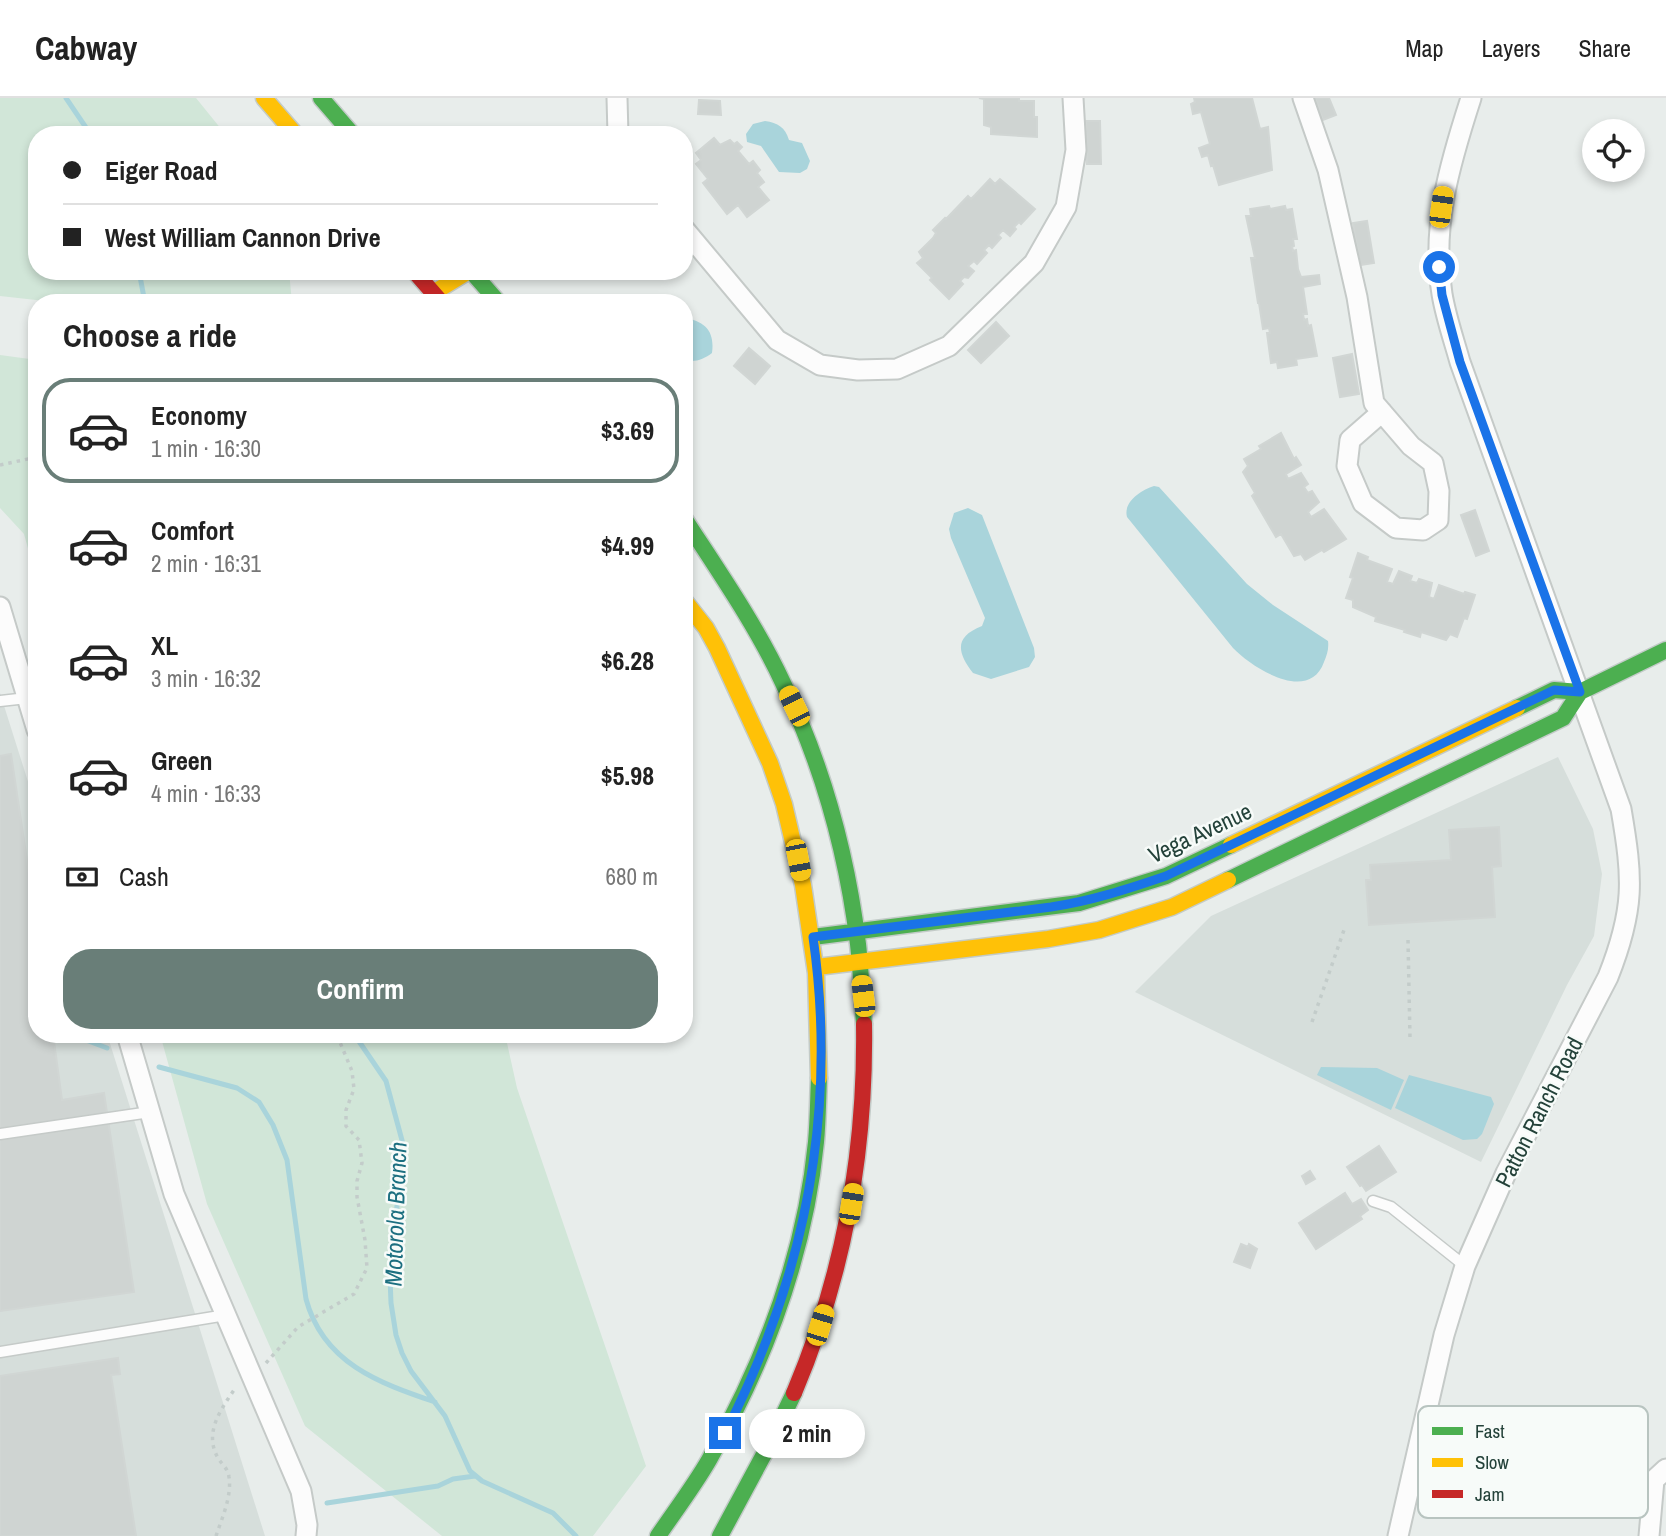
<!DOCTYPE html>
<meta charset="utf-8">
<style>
body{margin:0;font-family:"Archivo Narrow",sans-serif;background:#f2f2f2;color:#222;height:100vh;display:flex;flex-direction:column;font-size:26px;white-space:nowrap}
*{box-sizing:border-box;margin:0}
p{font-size:23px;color:#767676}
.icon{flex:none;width:38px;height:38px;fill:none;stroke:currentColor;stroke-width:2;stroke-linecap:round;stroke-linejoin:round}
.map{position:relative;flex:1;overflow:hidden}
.panel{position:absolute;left:28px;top:196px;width:665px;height:749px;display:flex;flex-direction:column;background:#fff;border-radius:28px;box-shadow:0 4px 10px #0003}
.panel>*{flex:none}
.banner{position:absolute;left:28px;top:28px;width:665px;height:154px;border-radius:28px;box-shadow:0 4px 10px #0003;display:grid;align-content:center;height:154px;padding:0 35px;background:#fff}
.controls{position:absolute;left:1582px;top:21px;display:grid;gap:14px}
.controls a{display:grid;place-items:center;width:63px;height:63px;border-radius:50%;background:#fff;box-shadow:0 4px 10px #0003;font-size:35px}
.end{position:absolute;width:32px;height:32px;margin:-16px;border:9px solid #1a73e8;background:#fff;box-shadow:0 0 0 4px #fff}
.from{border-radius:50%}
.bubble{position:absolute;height:49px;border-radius:24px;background:#fff;box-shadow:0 4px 10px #0003;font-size:23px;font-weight:700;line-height:49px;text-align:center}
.car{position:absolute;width:21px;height:42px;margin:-21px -10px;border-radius:9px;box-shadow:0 0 5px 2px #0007;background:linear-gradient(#f5c518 24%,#345 0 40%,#f5c518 0 76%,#345 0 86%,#f5c518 0)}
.banner b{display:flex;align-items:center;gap:24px;height:66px;font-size:26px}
.banner b+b{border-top:2px solid #e0e0e0}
.banner i{width:18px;height:18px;background:#222}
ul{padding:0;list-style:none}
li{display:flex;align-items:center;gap:21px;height:105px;margin:0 14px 10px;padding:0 21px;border:4px solid transparent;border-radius:28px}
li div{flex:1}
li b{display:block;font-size:26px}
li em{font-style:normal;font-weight:700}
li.selected{border-color:#697e78}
li>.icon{width:63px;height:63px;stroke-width:1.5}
h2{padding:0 35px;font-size:32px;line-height:84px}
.pay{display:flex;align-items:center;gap:18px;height:77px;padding:0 35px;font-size:26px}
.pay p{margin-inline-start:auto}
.primary-button{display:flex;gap:14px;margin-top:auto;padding:14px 35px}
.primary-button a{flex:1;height:80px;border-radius:28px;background:#697e78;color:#fff;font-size:28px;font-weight:700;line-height:80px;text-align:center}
header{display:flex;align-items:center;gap:42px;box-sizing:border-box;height:98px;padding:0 35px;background:#fff;border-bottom:2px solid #e0e0e0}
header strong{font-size:33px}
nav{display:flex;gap:38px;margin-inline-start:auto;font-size:24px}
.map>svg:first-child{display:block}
</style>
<header>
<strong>Cabway</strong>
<nav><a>Map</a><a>Layers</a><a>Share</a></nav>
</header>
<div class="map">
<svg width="1666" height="1438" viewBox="0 0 1666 1438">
<rect width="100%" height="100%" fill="#e8edeb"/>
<!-- built -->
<path fill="#d6dedb" d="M0,595l37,117v224h70l158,502h-265z
M1558,659l35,72 9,45 -8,62 -27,49 -86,177 -346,-170 76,-76z"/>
<!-- green -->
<path fill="#d1e6d8" d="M0,0h196l30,37h-189v136h252l3,32h-229l-63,-7z
M0,257l37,5v221l-13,-47 -24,-26z
M160,936h345l12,54 129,378 -53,70h-151l-137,-110 -98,-222z"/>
<!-- water -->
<path fill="#a9d4db" d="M765,23c13,2 20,6 24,19l13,3 8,18 -3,8 -7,4 -21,-1 -18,-26 -14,-4 -1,-8 7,-10z
M684,220c21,3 31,13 28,35 -8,6 -17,10 -28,7z
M1154,388l5,1 88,97 26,21 55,36c1,8 -1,14 -4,21 -15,42 -72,6 -91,-14l-106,-131c-4,-15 14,-27 27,-31z
M968,410l14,7 52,133 1,9 -6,10 -38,12 -18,-6c-16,-21 -19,-36 9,-47l3,-8 -34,-80 -2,-9 5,-16z
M1321,969l56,1 27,12 -13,30 -74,-35z
M1409,977l82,22 3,7 -12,30 -5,5 -14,1 -68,-32z"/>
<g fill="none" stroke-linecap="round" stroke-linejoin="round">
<!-- stream -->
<path stroke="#a9d4db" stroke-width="5" d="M66,0l25,37
M139,173l6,32
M70,936l37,14
M354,936l32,47 17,63 -13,134 1,25 5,32 6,18 9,18 34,45 25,55 12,10 71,32 23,23
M159,969l78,21 22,14 14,23 14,35 19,139c17,64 73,84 129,103
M327,1405l111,-17 15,-7 22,-3"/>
</g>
<!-- building -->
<path fill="#cfd4d2" stroke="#d1d6d4" stroke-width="2" d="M979,0h40v3h15v16h3v20l-46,-3v-7l-7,-2v-26z
M1194,0h58l8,31 8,-2 4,43 -53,15 -6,-20 -2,1 -3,-11 -6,2 -3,-9 11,-4 -9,-32 -8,2 -2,-10 4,-2z
M1315,0h14l7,17 -13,5z
M699,2l21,1 1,14 -23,-1z
M1086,23h14l1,43h-14z
M714,40l6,7 10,-5 4,4 3,-2 5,5 -4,4 11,13 4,-3 7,9 -3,3 7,9 -6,5 11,13 -22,17 -9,-12 -11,9 -24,-31 5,-4 -12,-15 5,-4 -5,-7z
M990,81l5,5 5,-5 35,30 -14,15 -2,-2 -5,5 2,2 -6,7 -7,-6 -5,5 3,3 -9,10 -3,-3 -5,5 3,3 -10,11 -3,-3 -6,5 6,5 -6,7 -4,-1 -4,4 3,3 -14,15 -19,-19 2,-2 -15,-15 6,-5 -4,-6 14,-14 3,-5 -3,-3 12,-12 1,1 22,-23 3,3 4,-4z
M1269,108l1,3 15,-3 1,4 6,-1 5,30h-4l1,7 -2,1 1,4 3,-1 2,19 3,8 18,-2 1,9 -17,3 4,27h-4l1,6 3,-1 1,7 3,-1 6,31 -21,3 1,6 -19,3 -1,-6 -6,1 -4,-30h3l-1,-5 -6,1 -4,-26h-1l-7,-45h4l-9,-42h5l-1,-7z
M1367,123l7,42 -14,2 -7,-42z
M607,198h22v7h-22z
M996,224l13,14 -28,27 -13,-13z
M749,250l21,18 -15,18 -21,-18z
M1352,256l7,40 -19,3 -7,-39z
M1281,335l13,26 2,-2 5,8 -15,9 2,5 13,-6 7,11 -4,3 4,6 4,-2 7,11 -11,10 3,5 13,-8 22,30 -22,13 -2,-2 -17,10 -4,-6 -7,2 -13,-22 -5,3 -24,-41 3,-3 -12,-21 5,-6 -4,-7 17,-10 -2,-3z
M1475,412l14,41 -13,5 -15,-41z
M1358,455l10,4 -1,3 25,9 -5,13 6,2 6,-13 13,5 -2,5 7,2 2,-4 13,4 -3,14 5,2 5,-14 25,9 1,-2 10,3 -8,24 -3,-1 -7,19 -7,-3 -4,6 -25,-8 -1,5 -16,-5 1,-2 -30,-9 1,-4 -23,-10v-7l-7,-2 7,-20 -3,-1z
M11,656l26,173v107h16l9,66 42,-7 30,199 -134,19v-555z
M1499,729l2,39 -9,1 3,50 -126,8 -3,-45h5l-1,-15 81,-5 -2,-30z
M1379,1048l17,26 -30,19 -4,-6 -2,1 -13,-19z
M1310,1073l5,8 -9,5 -4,-8z
M1345,1095l7,11 9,-5 7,11 -8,6 2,3 -46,30 -17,-26z
M1241,1146l7,3 1,-3 8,5 -7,19 -16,-6z
M118,1260l2,16 -9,1 25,161h-136v-160z"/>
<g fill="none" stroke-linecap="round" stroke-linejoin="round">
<defs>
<path id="lane" d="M0,603l27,-3
M0,1036l150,-22
M1373,1103l18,6 74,59
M0,1254l226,-37"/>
<path id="street" d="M617,0l1,37
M1303,0l25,72 29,127 17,106 37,43 22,17 6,28 -1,29 -15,10 -27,-2 -33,-25 -16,-37 3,-26 32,-28
M684,131l93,111 43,25 38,5 39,-1 52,-23 85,-83 32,-56 10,-57 -3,-52
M0,509l37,123
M127,936l47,160 127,297 6,34 -1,11
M1398,1438l46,-201 21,-69 41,-93 102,-196c27,-68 25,-98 13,-168l-161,-447c-6,-22 -14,-44 -18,-68 -11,-68 8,-131 29,-196
M1649,1438l5,-56 12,-11"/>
<path id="fast" d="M321,0l32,37
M471,173l28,32
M684,420c35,54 72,107 99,165 39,81 64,172 75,261 3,27 4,54 6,80
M1517,610l37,-18 26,2 86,-42
M1228,782l335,-162 17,-26
M813,839l266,-34 87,-27 65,-31
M658,1438c17,-25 36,-50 51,-76 55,-97 96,-205 107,-318 2,-21 2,-42 3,-64
M720,1438l49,-91 25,-52"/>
<path id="slow" d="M264,0l32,37
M433,195l36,-22
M684,502l22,28 11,20 53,115 14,41 19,81 13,88 3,105
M1231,747l286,-137
M817,869l231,-28 51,-9 73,-23 56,-27"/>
<path id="jam" d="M414,173l28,32
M794,1295c49,-116 72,-242 70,-369"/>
</defs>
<!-- lane casing -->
<use href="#lane" stroke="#c5cac8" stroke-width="13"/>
<!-- street casing -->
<use href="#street" stroke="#c5cac8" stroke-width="23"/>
<!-- fast casing -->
<use href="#fast" stroke="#c3cbc8" stroke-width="19"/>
<!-- slow casing -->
<use href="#slow" stroke="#c3cbc8" stroke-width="19"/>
<!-- jam casing -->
<use href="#jam" stroke="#c3cbc8" stroke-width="19"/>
<!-- path -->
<path stroke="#c3ccca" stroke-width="3.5" stroke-dasharray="3.5 5" stroke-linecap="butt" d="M0,367l37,-8
M1408,842l2,98
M1312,924l32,-92
M266,1265l32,-36 56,-33 13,-26 -2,-28 -8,-43v-16l5,-18 -3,-23 -13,-14v-16l8,-21 -2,-18 -13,-31 1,-6
M216,1438c6,-18 16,-40 13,-59 -1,-9 -7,-12 -11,-19 -15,-26 4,-50 18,-71"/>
<!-- lane -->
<use href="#lane" stroke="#fcfcfc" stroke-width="10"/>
<!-- street -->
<use href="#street" stroke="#fcfcfc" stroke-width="19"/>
<!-- fast -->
<use href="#fast" stroke="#4caf50" stroke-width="16"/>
<!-- slow -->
<use href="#slow" stroke="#ffc107" stroke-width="16"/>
<!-- jam -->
<use href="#jam" stroke="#c62828" stroke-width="16"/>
</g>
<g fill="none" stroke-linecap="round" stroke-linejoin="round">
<!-- route -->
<path stroke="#1a73e8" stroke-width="9" d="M725,1335c80,-156 113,-321 88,-496l238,-30c40,-6 77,-18 115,-31l388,-186 26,2 -120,-330 -18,-67 -3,-28"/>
</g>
<g text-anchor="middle" stroke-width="5" stroke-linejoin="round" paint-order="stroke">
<!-- street labels -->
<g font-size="23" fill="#24423a" stroke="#f7fbf9">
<text transform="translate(1200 735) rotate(-25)" y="8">Vega Avenue</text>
<text transform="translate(1539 1014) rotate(-63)" y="8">Patton Ranch Road</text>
</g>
<!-- water labels -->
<g font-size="24" font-style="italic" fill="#1c6f80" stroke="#f7fbf9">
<text transform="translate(396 1116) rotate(-88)" y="8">Motorola Branch</text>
</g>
</g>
<!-- legend -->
<rect x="1418" y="1308" width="230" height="112" rx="10" fill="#f7fbf9" stroke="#b8c4c0" stroke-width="2"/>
<rect x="1432" y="1329" width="31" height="8" fill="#4caf50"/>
<rect x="1432" y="1360" width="31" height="9" fill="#ffc107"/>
<rect x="1432" y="1392" width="31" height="8" fill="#c62828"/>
<g font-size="19" fill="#24423a">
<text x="1475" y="1340">Fast</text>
<text x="1475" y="1371">Slow</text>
<text x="1475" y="1403">Jam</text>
</g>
</svg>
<div class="controls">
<a><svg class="icon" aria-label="locate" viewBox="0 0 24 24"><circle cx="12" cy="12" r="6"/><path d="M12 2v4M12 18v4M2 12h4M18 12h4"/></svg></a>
</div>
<i class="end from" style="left:1439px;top:169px"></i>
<i class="end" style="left:725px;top:1335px"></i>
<div class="bubble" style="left:749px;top:1311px;width:116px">2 min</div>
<i class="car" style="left:1441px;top:109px;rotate:8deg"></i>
<i class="car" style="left:794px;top:608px;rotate:334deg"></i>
<i class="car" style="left:798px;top:762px;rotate:169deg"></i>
<i class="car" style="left:863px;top:898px;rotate:353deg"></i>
<i class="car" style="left:851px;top:1106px;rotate:9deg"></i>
<i class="car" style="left:820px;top:1227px;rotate:17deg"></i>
<div class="banner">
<b><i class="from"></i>Eiger Road</b>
<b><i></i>West William Cannon Drive</b>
</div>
<section class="panel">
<h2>Choose a ride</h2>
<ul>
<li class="selected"><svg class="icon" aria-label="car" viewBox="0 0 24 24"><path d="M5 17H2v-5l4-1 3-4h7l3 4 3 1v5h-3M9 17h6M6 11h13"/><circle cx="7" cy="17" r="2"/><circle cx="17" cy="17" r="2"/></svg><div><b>Economy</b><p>1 min · 16:30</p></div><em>$3.69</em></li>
<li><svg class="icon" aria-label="car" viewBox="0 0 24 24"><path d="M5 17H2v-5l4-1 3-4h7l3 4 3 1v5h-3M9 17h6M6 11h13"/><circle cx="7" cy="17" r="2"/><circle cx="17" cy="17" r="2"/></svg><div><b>Comfort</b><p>2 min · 16:31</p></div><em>$4.99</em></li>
<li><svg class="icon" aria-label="car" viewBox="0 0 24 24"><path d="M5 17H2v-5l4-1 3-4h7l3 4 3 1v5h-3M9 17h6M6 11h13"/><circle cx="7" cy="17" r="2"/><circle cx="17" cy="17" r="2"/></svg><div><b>XL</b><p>3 min · 16:32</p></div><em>$6.28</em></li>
<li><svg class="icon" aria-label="car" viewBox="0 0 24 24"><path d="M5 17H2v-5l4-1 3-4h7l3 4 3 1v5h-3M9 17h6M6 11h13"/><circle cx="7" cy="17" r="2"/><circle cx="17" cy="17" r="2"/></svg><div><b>Green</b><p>4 min · 16:33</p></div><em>$5.98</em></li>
</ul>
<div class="pay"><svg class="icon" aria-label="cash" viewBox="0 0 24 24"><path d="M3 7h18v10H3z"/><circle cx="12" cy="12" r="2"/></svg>Cash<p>680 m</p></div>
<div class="primary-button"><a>Confirm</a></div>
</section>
</div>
